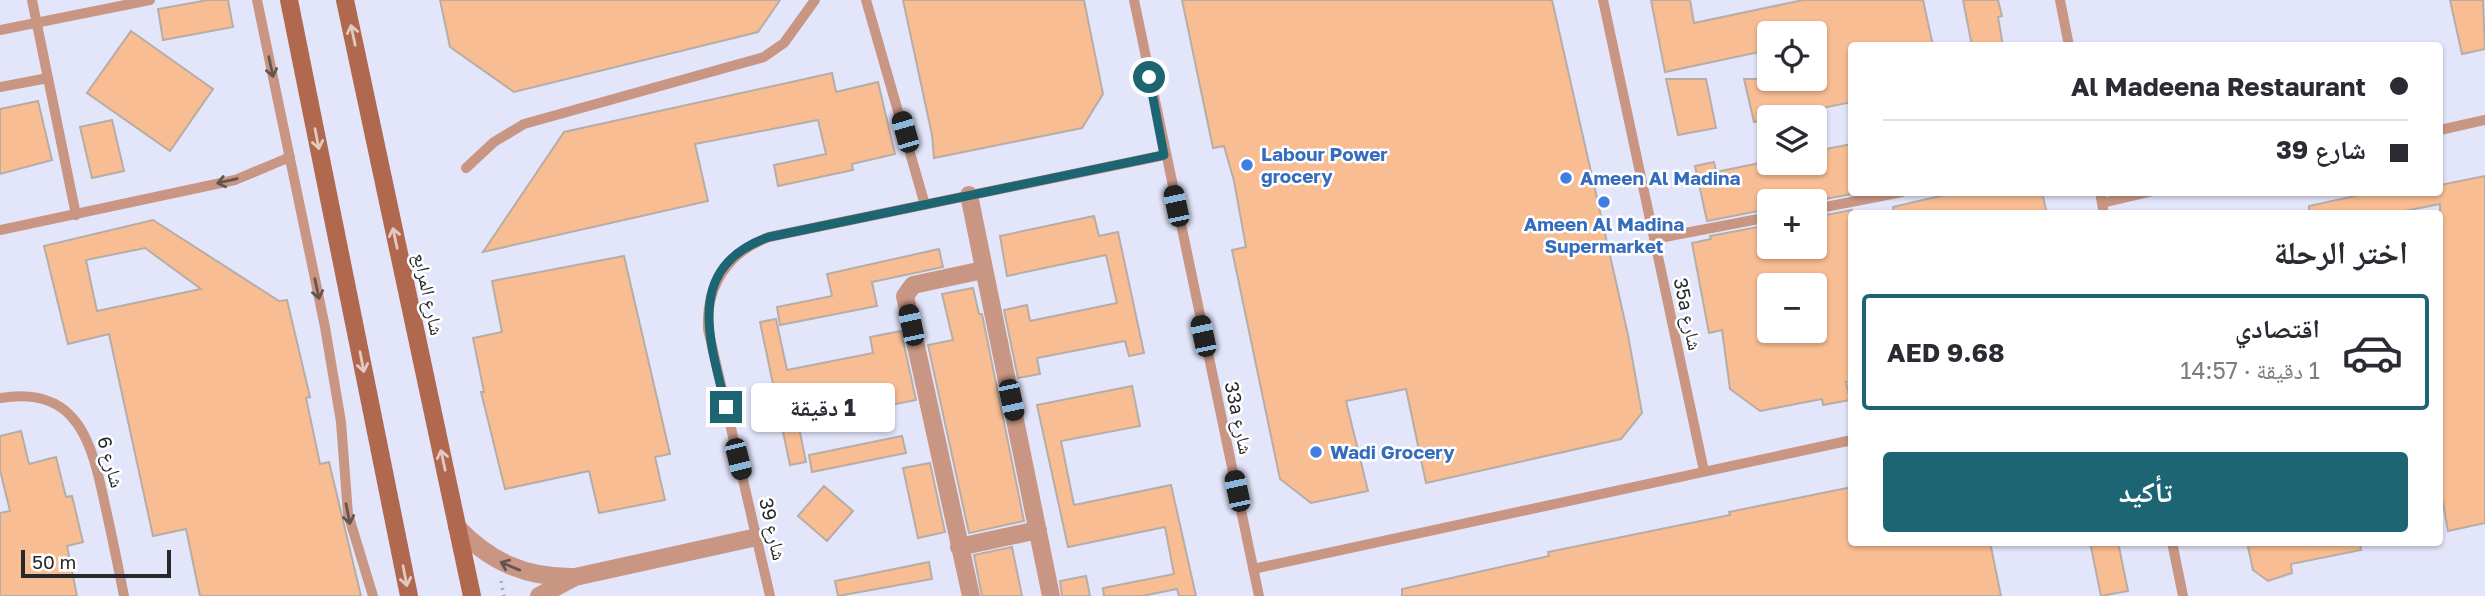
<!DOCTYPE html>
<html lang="ar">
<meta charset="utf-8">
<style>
body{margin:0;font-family:"Golos Text","Noto Naskh Arabic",sans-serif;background:#f7f7f7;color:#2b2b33;direction:rtl;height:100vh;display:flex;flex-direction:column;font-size:26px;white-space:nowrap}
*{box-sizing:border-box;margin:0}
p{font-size:23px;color:#7c7c81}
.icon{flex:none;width:38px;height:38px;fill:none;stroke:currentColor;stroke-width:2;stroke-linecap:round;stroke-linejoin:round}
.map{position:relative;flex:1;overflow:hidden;direction:ltr}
.sheet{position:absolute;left:1848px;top:210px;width:595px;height:336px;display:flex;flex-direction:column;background:#fff;border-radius:7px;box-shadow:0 2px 5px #0004;direction:rtl}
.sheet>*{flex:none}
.guide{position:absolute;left:1848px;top:42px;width:595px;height:154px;border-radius:7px;box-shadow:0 2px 5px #0004;direction:rtl;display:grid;align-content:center;height:154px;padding:0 35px;background:#fff}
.buttons{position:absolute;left:1757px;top:21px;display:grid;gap:14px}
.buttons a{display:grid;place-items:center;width:70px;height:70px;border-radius:7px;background:#fff;box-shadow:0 2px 5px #0004;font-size:35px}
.scale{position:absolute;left:21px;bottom:18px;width:150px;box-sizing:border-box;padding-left:7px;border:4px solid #27282c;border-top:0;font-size:19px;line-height:24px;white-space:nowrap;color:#27282c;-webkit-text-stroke:5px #fff;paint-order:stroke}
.end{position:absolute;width:32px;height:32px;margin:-16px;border:9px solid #1d6573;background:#fff;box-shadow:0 0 0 4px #fff}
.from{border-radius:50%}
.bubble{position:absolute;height:49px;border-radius:7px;background:#fff;box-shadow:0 2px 5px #0004;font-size:23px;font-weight:700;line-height:49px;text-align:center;direction:rtl}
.car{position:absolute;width:21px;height:42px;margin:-21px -10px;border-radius:9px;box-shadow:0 0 5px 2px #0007;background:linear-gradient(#222 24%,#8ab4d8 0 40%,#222 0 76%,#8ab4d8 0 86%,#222 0)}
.guide b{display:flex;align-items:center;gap:24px;height:66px;font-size:26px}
.guide b+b{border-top:2px solid #e1e1e2}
.guide i{width:18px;height:18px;background:#2b2b33}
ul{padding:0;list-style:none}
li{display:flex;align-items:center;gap:21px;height:116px;margin:0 14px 10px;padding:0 21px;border:4px solid transparent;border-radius:7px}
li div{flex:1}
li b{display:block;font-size:26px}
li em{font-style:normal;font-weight:700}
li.current{border-color:#1d6573}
li>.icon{width:63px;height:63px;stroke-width:1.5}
h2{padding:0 35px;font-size:32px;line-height:84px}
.cta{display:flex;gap:14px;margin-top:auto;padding:14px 35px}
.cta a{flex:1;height:80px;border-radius:7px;background:#1d6573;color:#fff;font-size:28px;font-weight:700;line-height:80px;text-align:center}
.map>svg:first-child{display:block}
</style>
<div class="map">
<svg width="2485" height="596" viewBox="0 0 2485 596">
<rect width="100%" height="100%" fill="#f1f2ff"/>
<!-- built -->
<path fill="#e3e6fa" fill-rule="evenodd" d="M0,0h2485v596h-2485zM1769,33h46v46h-46zM1852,46h588v146h-588zM1769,117h46v46h-46zM1769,201h46v46h-46zM1852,214h588v328h-588zM1769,285h46v46h-46z"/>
<!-- building -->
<path fill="#f8bd93" stroke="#b8ada6" stroke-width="2" fill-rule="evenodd" d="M208,0h20l5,27 -70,13 -5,-31z
M440,0h340l-22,32 -244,60 -64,-45z
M903,0h181l19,94 -21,34 -148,30 -2,-23z
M1182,0h370l76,335 14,78 -21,26 -195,44 -20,-94 -60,12 22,90 -57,12 -31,-24 -48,-229 14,-3 -12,-66 -10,-35 -11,2z
M1651,0h39l4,23 109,-23h120l10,46h-81v56l-98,20 -10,-43h71v-46h-46v17l-104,22z
M1963,0h35l4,16 -4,1 5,29h-31z
M2450,0h33l2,49 -23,5z
M131,31l82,58 -43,62 -83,-58z
M832,73l4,19 42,-10 17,72 -43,10 1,6 -75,16 -4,-21 52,-11 -8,-34 -123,24 13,57 -225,51 81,-120z
M1666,79h40l10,49 -38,7z
M38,101l14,59 -52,14v-65z
M112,120l12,51 -32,7 -12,-51z
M1852,144v50l-37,7v-7l-46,7v8l-62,12 -12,-55 19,-4 2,10 53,-11 46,2v-12z
M2485,176v347l-37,8 -8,-44v-283l-51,10h-80v-8l64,-14h67v-7z
M1957,192h85l5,22h-153l-1,-7z
M1852,210v171l-6,1 4,18 -27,5 -1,-6 -62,12 -30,-22 -8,-59 -13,3 -17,-90 19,-4 -1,-3 59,-11v22h46v-30zM1769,285h46v46h-46z
M1094,216l5,20 19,-4 26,121 -15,3 -4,-15 -88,17 3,16 -22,4 -14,-68 23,-5 3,16 87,-18 -11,-48 -99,21 -7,-40z
M153,220l126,81 8,-1 23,97 -4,1 14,66 9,-2 32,134h-161l-14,-67 -33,7 -44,-202 -41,10 -24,-98zM145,248l56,41 -104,22 -11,-51z
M939,249l4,18 -71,15 5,24 -97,19 -3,-18 55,-11 -5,-22z
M624,256l46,198 -15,3 10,43 -66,13 -10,-42 -84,18 -24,-97h3l-11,-54 29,-6 -10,-51z
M973,288l6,26h3l42,207 -55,12 -41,-188 25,-5 -11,-46z
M776,319l11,51 86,-17 -3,-16 31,-6 15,69 -31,6 -4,-16 -86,18 11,54 -16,3 -30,-143z
M1132,386l8,40 -79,15 13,64 97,-20 25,111h-17l-2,-7 -35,7h-38l-1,-8 71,-14 -9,-47 -97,20 -31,-142z
M21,431l8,33 27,-7 10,40 6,-1 11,46 -16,4 10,50h-77v-83l10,-2 -10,-41v-34z
M902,436l4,17 -94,19 -3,-17z
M930,463l15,69 -27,6 -15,-70z
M824,486l29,25 -26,30 -29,-25z
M1852,487v55h138l11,54h-599v-7l147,-33 -1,-4 182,-37 -1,-3z
M2090,542h28l10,49 -27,5z
M2247,542h113l1,8 -70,14 1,9 -24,8 -15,-11z
M1012,547l10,49h-40l-8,-41z
M929,562l3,17 -94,17 -3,-15z
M1086,576l4,20h-28l-2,-15z"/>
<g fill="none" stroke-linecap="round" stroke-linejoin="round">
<!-- path -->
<path stroke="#a8a9b3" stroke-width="3.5" stroke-dasharray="2 5" stroke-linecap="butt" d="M501,581l3,15"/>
<!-- lane -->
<path stroke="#c99684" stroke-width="10" d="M32,0l44,215
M257,0l68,327 16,95 7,92 25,82
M866,0l59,205
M1134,0l125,596
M1603,0l101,471
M2060,0l9,46
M0,30l150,-30
M0,87l48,-9
M2440,130l45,-10
M466,168l28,-26 30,-18 240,-67 20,-14 31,-43
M2100,192l4,22
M2102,203l47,-11
M1815,209l87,-17
M0,230l235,-50 55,-23
M1654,239l115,-22
M0,398c79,-13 92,46 105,107 7,31 13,61 19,91
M2172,542l11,54
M1253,569l599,-129
M770,596l-62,-267c-2,-43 20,-77 61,-92l396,-82"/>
<!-- street -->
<path stroke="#c99684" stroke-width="18" d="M969,195l82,401
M457,527c32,34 67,50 114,50
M959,547l79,-17
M539,596l36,-19 182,-40
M971,596l-66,-300 8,-11 70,-15"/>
<!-- secondary -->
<path stroke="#b0684e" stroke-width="18" d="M289,0l120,596
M345,0l127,596"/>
</g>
<!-- one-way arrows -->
<defs><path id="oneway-shaft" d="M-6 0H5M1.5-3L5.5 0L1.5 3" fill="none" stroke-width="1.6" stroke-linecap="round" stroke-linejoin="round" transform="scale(1.75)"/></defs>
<g stroke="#e3cac1">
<use href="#oneway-shaft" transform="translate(353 35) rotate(-102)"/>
<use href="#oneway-shaft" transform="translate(317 139) rotate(79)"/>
<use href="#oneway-shaft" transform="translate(395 238) rotate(-102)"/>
<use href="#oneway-shaft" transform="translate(362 362) rotate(79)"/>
<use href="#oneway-shaft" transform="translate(443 460) rotate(-102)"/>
<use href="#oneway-shaft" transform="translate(405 576) rotate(79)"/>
</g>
<g stroke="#68544f">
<use href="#oneway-shaft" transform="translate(271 67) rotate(78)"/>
<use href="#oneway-shaft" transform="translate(227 181) rotate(167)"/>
<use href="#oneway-shaft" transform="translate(317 289) rotate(78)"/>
<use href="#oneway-shaft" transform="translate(348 514) rotate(79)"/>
<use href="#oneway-shaft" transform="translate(510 566) rotate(-157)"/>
</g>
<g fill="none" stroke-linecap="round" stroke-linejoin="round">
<!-- route -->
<path stroke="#1d6573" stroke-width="9" d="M726,407c-16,-66 -43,-140 43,-170l395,-82 -15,-78"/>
</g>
<!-- markers -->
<g fill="#3f7fe0" stroke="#fff" stroke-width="2.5">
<circle cx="1247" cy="165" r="7"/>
<circle cx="1566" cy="178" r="7"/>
<circle cx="1604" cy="202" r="7"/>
<circle cx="1316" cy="452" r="7"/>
</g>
<g text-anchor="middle" stroke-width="5" stroke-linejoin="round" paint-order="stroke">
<!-- shop labels -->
<g font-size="19" font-weight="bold" fill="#366cbe" stroke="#fff" text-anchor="start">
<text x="1261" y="161">Labour Power<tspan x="1261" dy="22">grocery</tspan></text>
<text x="1580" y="185">Ameen Al Madina</text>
<text x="1604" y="231" text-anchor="middle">Ameen Al Madina<tspan x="1604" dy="22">Supermarket</tspan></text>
<text x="1330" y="459">Wadi Grocery</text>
</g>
<!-- street labels -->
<g font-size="19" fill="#27282c" stroke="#fff">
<text transform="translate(429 294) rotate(78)" y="7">شارع المرابع</text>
<text transform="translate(1688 314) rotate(78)" y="7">35a شارع</text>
<text transform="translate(1239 418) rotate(78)" y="7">33a شارع</text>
<text transform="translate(111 462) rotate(74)" y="7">شارع 6</text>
<text transform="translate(773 529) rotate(77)" y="7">شارع 39</text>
</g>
</g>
</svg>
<div class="buttons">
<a><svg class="icon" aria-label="locate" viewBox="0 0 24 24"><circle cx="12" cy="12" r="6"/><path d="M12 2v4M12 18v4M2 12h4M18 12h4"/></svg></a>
<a><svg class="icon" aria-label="layers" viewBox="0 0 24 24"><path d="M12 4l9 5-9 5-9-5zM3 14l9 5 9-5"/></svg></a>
<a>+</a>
<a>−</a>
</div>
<div class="scale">50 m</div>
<i class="end from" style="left:1149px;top:77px"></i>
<i class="end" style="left:726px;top:407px"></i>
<div class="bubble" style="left:751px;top:383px;width:144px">1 دقيقة</div>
<i class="car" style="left:905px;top:132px;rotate:344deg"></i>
<i class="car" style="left:1176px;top:206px;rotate:348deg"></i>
<i class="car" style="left:911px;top:325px;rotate:348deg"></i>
<i class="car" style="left:1203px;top:336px;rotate:348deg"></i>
<i class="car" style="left:1011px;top:400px;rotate:168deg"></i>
<i class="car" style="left:738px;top:459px;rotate:166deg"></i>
<i class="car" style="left:1237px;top:491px;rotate:348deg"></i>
<div class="guide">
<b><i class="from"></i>Al Madeena Restaurant</b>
<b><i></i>شارع 39</b>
</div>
<section class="sheet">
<h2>اختر الرحلة</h2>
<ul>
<li class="current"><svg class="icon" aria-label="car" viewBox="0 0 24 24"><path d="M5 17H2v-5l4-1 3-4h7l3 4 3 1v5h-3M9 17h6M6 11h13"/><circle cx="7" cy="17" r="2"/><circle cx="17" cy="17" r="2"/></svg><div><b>اقتصادي</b><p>1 دقيقة · 14:57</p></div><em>AED 9.68</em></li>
</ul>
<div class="cta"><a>تأكيد</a></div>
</section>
</div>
